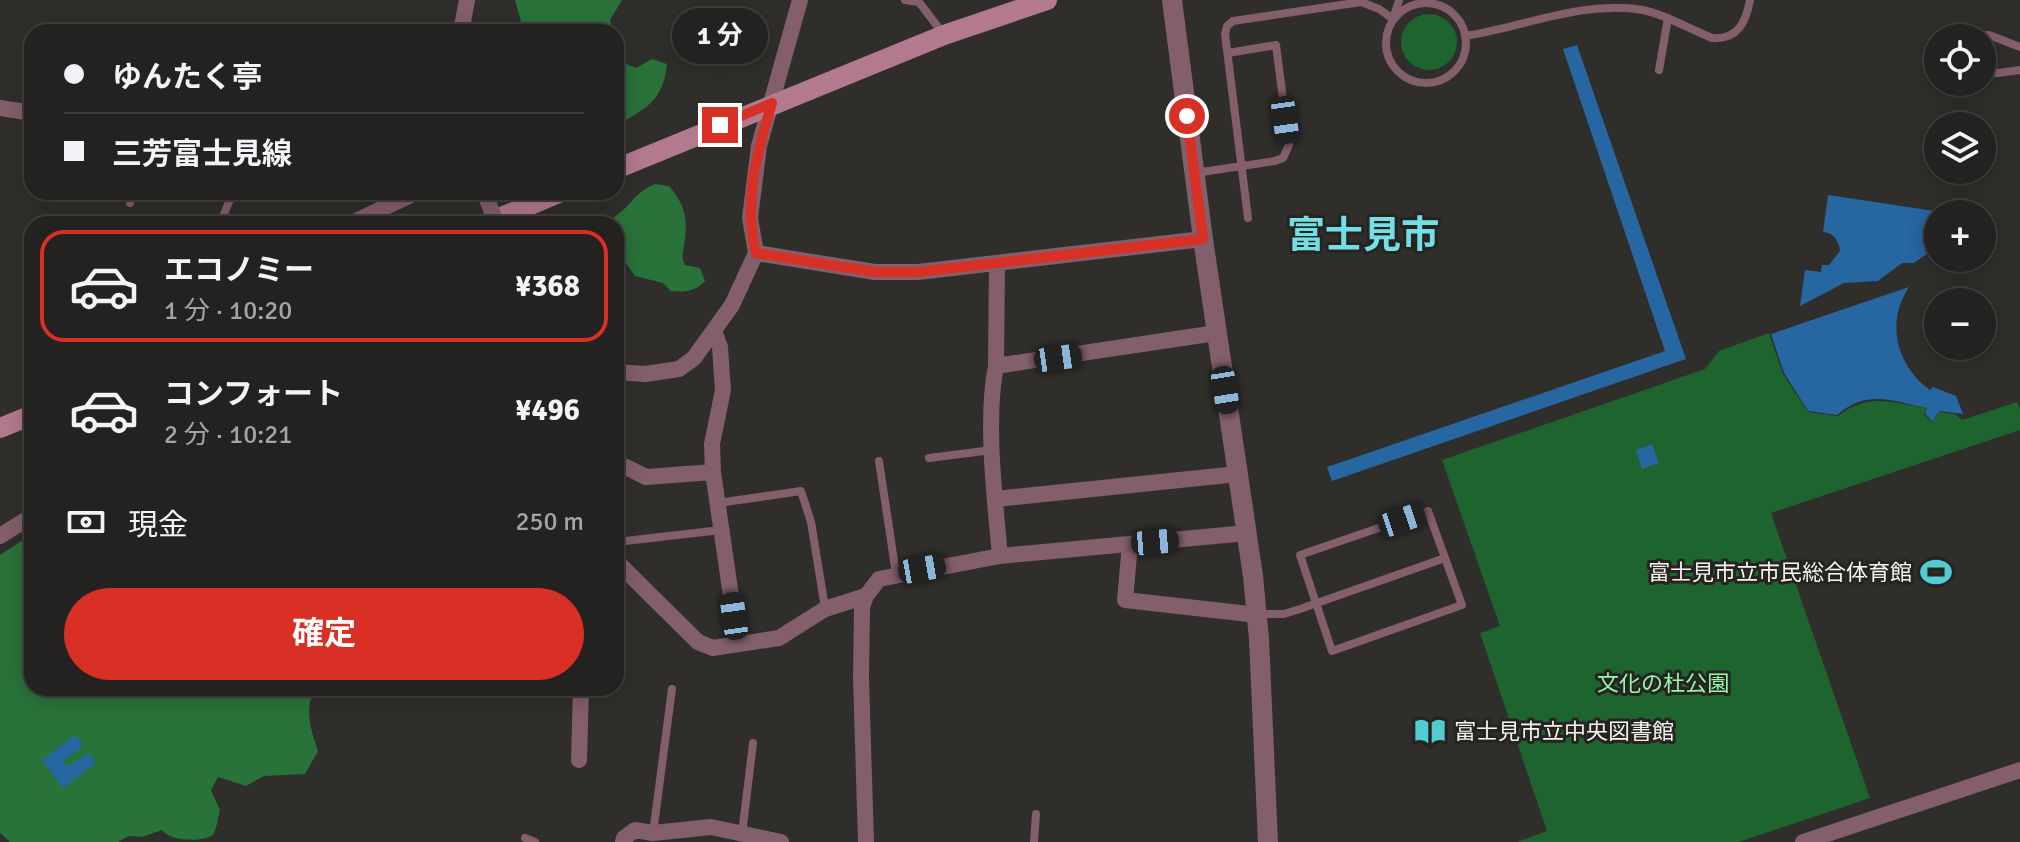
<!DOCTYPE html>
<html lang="ja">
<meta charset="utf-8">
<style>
body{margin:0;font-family:Signika,"Noto Sans JP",sans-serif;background:#2f2f2d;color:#f1f3f6;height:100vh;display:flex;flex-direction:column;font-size:30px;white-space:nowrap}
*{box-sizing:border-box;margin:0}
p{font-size:26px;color:#a3a4a5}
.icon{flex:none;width:44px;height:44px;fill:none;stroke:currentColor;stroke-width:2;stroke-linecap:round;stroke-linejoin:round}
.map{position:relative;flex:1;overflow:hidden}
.sheet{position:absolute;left:24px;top:216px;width:600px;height:480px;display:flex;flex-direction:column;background:#232220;border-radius:24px;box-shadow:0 4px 20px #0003,0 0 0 2px #403f3e}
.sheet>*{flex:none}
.top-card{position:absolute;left:24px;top:24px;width:600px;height:176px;border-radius:24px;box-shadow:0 4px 20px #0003,0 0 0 2px #403f3e;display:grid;align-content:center;height:176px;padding:0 40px;background:#232220}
.tools{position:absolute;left:1924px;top:24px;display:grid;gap:16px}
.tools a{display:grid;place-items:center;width:72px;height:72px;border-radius:50%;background:#232220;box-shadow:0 4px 20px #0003,0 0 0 2px #403f3e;font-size:40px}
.end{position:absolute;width:36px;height:36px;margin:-18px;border:10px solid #d93025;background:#fff;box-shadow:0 0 0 4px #fff}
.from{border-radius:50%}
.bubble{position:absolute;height:56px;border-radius:28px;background:#232220;box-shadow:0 4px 20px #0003,0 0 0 2px #403f3e;font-size:26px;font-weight:700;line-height:56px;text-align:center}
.car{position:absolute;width:24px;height:48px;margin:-24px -12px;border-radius:10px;box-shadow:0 0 6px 2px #0007;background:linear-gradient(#222 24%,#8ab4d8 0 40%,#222 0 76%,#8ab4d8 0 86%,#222 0)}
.top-card b{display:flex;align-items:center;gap:28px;height:76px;font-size:30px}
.top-card b+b{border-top:2px solid #403f3e}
.top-card i{width:20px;height:20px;background:#f1f3f6}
ul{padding:14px 0 0;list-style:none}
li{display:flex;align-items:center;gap:24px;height:112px;margin:0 16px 12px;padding:0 24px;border:4px solid transparent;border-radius:24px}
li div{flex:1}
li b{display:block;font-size:30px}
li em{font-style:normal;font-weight:700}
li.on{border-color:#d93025}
li>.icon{width:72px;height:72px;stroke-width:1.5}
.pay{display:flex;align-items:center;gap:20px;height:88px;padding:0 40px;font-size:30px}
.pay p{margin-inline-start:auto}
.button{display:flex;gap:16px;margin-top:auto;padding:16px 40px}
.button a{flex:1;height:92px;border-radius:48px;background:#d93025;color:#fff;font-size:32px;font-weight:700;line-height:92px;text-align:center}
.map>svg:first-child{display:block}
</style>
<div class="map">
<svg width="2020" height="842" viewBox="0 0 2020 842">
<rect width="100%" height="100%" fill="#2f2e2a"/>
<!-- green -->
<path fill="#1d642f" d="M1401 42a28 28 0 1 1 56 0a28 28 0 1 1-56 0Z
M1769,333l14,41 25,38 30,4c31,-24 53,-13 89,-8l-3,7 7,6 9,-9 15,2 7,6 55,-18 3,7v21l-249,83 99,285 -131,44h-222l30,-11 -67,-198 20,-7 -58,-166 263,-91 14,-18z"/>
<!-- forest -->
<path fill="#29723a" d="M515,0h107l-12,20 3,12h-93l2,-7z
M616,36c5,8 4,17 8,27l12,5 16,-9 15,5c-4,38 -21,44 -51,62z
M655,184l14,2c17,20 19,34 15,60 -1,9 -3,11 1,19l15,3 5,13c-11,11 -19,11 -34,10l-8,-8 -28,-7 -10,-14 -9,-38h-3l1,-7c18,-11 19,-24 41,-33z
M32,534v154h284c-13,21 -5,41 2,63l-13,23 -41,2 -18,10 -28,-9 -7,13 9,20c-2,7 -3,18 -7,25 -10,7 -42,7 -51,-5l-20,7 -13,-1 -11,6h-108l-10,-9v-278z"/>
<!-- water -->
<path fill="#2666a1" d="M1577,45l109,314 -354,122 -5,-14 338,-116 -102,-302z
M1828,195l113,17 -8,8v8l-4,8 6,12 -21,15h-12l-24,18 -34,2 -44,23 5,-36 16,2 1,-7h7l11,-14c-1,-9 -6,-19 -17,-19z
M1909,287c-24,36 -12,79 21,103l3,-3 23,9 7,18 -23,-3 -8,10 -7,-7 2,-6c-37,-7 -59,-19 -90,7l-29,-4 -24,-38 -13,-39z
M1652,444l7,19 -17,6 -6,-19z
M75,735l8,11 -20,15 4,6 21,-14 8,10 -33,25 -21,-28z"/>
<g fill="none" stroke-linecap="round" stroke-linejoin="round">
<!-- service -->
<path stroke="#835e6b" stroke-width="8" d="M905,0l14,2 25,33
M1386 43a40 40 0 1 1 80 0a40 40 0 1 1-80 0Z
M1465,36c59,-9 118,-36 178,-26 24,5 46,19 69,28 26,2 34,-16 38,-38
M1951,38l38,-3 31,12
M1938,44l-2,2 2,2
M1659,70l9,-52
M1982,71l16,2 22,-3
M1195,173l80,-12 8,-3 6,-13 -13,-100 -48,8
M130,203l3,-11
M1248,218l-23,-184 2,-8 6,-5 128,-19 18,7 14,10 6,-19
M220,224l13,-32
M929,458l63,-8
M879,461l17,113
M718,503l83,-12 10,31 14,86
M1428,511l34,94 -130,46 -32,-96z
M616,542l105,-12
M1259,614h25l16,-5 145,-51
M653,833l19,-144
M742,834l11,-91
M525,838l10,4
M1034,842l2,-28"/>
<!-- minor -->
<path stroke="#835e6b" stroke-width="16" d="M461,32l6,-32
M0,108l32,5
M350,224l67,-32
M756,253l119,19h43l285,-33
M997,263l-1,103c-11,54 -1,134 4,190
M714,331l6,16 3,43 -11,54 1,28 25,172
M996,366l220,-33
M616,372l29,2 34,-5 15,-11 38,-53 24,-52 -6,-35 9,-72 41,-146
M616,462l30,15 67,-5
M995,499l243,-25
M0,536l32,-20
M1130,544l-5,56 133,15
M616,561l82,81 15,6 66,-10 46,-29 41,-13
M579,760l2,-72
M623,842l1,-4 11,-8 18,3 58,-6 70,15
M866,842l-5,-164 1,-71 4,-11 13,-17 121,-23 247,-23
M1803,842l217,-72"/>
<!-- tertiary -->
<path stroke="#835e6b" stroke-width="20" d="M1172,0l31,239 50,337 6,63 9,203"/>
<!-- secondary -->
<path stroke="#b3798e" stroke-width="20" d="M616,169l328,-134 103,-35
M485,224l76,-32
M0,428l32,-13"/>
<!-- minor-bridge -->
<path stroke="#835e6b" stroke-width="16" d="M484,192l13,32"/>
</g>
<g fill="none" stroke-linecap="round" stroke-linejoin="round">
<!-- route -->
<path stroke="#d93025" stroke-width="10" d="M720,125l52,-22c-15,49 -29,99 -16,150l119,19h43l285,-33 -16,-123"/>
</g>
<!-- icons -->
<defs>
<symbol id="stadium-bare" viewBox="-9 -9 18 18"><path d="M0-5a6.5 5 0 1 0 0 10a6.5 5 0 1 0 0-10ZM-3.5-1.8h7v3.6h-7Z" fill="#51ccd3" stroke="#252421" stroke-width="2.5" paint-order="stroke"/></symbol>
<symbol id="library-bare" viewBox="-9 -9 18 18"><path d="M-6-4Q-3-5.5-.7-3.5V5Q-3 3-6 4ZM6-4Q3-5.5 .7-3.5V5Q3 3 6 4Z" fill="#51ccd3" stroke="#252421" stroke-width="2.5" paint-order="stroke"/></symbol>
</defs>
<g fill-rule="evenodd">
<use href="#stadium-bare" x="1914" y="550" width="44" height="44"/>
<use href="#library-bare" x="1408" y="709" width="44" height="44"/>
</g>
<g text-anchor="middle" stroke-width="6" stroke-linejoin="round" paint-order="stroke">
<!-- poi labels -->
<g font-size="22" fill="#f5f4f1" stroke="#252421" text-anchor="end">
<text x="1912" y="580">富士見市立市民総合体育館</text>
<text x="1454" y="739" text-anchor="start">富士見市立中央図書館</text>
</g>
<!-- park labels -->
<g font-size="22" fill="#95f6a5" stroke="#252421">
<text x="1663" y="691">文化の杜公園</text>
</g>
<!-- town labels -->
<g font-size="38" font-weight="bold" fill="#73dfe5" stroke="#252421">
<text x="1363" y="248">富士見市</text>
</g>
</g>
</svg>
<div class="tools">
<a><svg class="icon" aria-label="locate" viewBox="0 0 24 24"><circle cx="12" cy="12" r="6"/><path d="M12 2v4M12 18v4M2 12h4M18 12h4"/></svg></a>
<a><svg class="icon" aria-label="layers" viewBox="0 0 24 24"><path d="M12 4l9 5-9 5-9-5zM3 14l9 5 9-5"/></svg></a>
<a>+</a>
<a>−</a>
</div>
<i class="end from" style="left:1187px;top:116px"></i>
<i class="end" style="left:720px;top:125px"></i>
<div class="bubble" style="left:672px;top:8px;width:96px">1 分</div>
<i class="car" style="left:1285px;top:120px;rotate:172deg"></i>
<i class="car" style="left:1058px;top:358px;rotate:82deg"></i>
<i class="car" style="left:1225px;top:390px;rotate:171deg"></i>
<i class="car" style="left:1402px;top:520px;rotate:71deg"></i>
<i class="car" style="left:1155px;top:542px;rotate:85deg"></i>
<i class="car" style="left:922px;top:569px;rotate:80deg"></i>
<i class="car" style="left:734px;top:616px;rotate:352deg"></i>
<div class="top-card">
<b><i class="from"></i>ゆんたく亭</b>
<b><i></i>三芳富士見線</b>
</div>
<section class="sheet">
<ul>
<li class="on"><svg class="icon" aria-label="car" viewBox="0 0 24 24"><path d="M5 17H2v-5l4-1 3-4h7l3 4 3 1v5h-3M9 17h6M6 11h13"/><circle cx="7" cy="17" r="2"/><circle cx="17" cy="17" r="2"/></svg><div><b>エコノミー</b><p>1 分 · 10:20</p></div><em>¥368</em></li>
<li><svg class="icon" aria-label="car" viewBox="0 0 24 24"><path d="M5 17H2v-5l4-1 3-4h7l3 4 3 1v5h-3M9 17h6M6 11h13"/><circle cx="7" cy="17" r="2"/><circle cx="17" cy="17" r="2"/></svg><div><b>コンフォート</b><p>2 分 · 10:21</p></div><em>¥496</em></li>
</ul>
<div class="pay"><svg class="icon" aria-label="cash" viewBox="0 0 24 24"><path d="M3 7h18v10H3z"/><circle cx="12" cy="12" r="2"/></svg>現金<p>250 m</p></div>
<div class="button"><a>確定</a></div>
</section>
</div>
